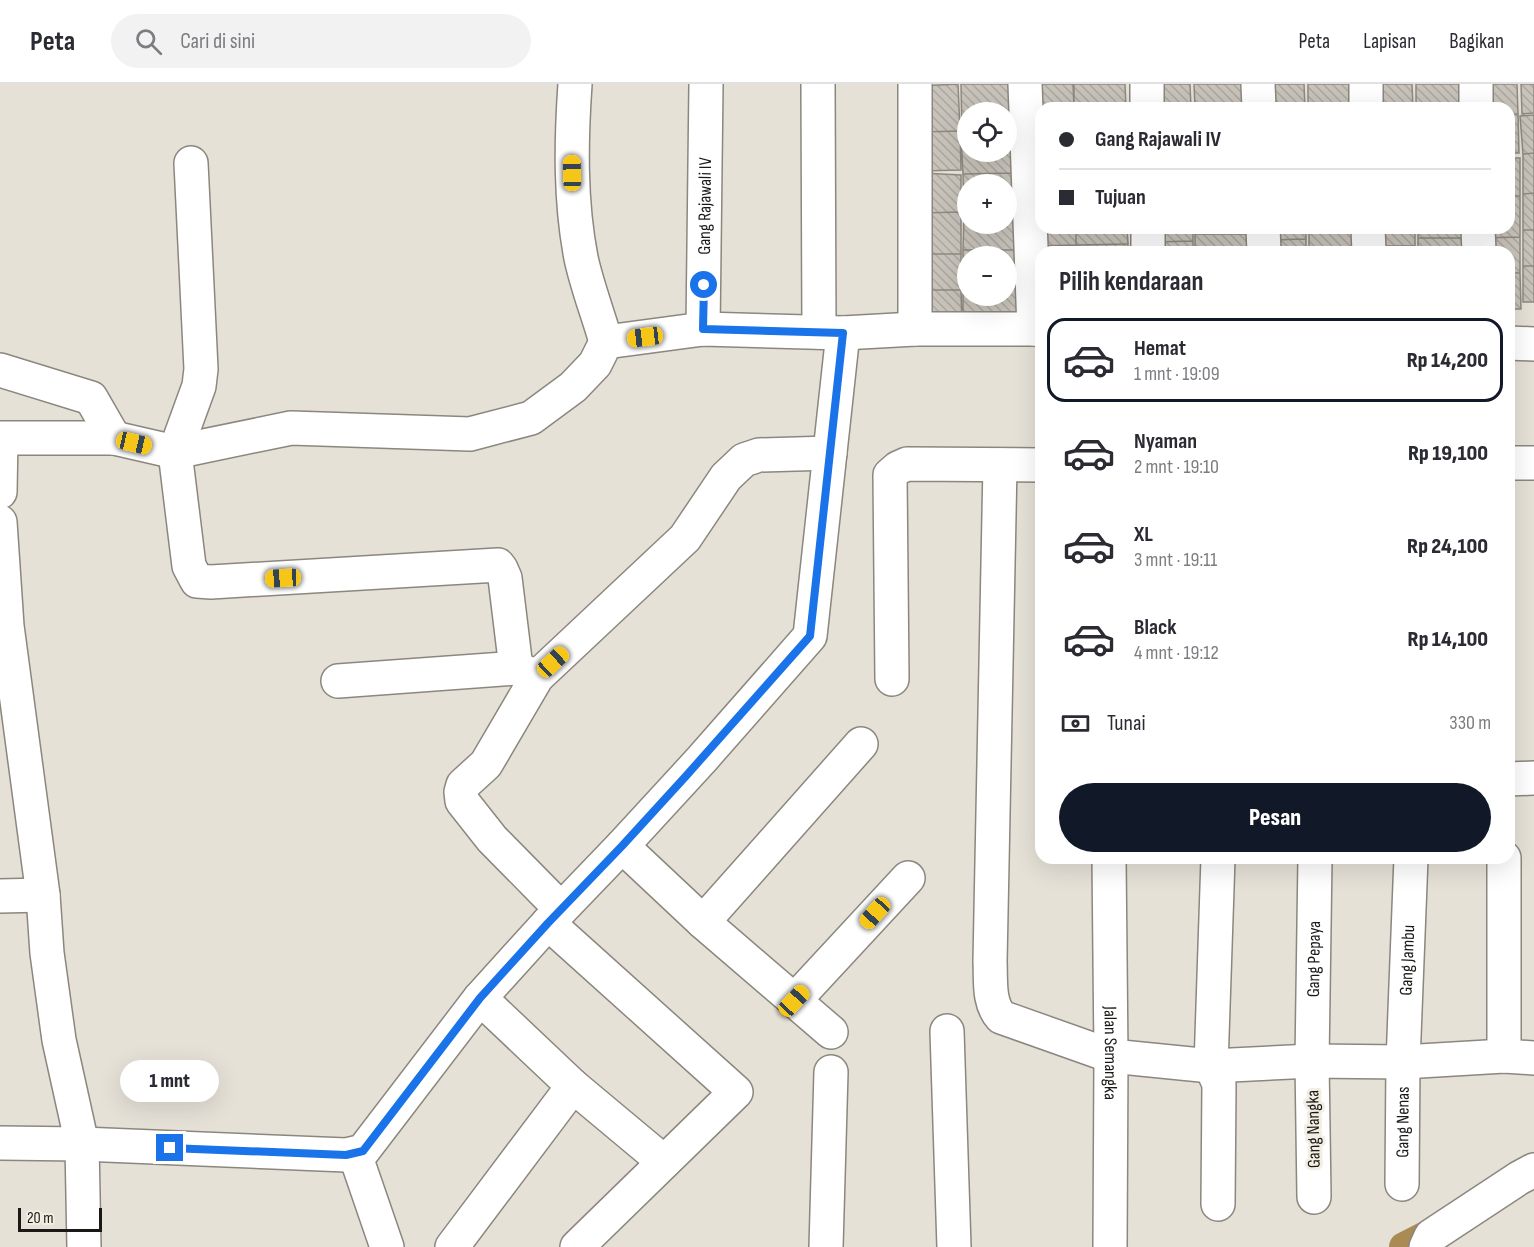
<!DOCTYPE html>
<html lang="id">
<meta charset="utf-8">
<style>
body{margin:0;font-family:"Sofia Sans Condensed",sans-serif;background:#f2f2f3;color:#2b2b33;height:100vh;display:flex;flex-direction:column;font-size:22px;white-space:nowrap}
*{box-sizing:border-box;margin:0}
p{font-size:20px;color:#7c7c81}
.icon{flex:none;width:33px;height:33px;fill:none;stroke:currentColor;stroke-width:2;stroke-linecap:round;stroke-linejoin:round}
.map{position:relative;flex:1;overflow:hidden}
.panel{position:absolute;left:1035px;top:162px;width:480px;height:618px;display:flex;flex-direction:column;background:#fff;border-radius:18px;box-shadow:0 6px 24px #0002}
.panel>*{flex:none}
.hud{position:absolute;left:1035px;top:18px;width:480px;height:132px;border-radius:18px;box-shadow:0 6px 24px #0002;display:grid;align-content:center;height:132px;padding:0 24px;background:#fff}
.buttons{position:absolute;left:957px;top:18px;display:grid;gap:12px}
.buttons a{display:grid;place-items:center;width:60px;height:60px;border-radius:50%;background:#fff;box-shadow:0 6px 24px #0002;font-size:30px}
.scale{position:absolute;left:18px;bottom:15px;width:84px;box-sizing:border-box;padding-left:6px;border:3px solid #1b1916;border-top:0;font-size:16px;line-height:21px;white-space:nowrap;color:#1b1916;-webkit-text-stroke:4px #f3eee4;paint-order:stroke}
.end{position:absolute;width:27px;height:27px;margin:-14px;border:8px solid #1a73e8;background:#fff;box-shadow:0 0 0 3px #fff}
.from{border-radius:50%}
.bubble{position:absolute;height:42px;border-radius:21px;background:#fff;box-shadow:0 6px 24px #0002;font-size:20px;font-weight:800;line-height:42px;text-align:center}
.car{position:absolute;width:18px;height:36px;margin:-18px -9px;border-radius:8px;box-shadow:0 0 4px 2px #0007;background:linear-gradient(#f5c518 24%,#345 0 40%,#f5c518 0 76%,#345 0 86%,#f5c518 0)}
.hud b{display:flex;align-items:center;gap:21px;height:57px;font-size:22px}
.hud b+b{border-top:2px solid #e1e1e2}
.hud i{width:15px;height:15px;background:#2b2b33}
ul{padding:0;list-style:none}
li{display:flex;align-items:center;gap:18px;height:84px;margin:0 12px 9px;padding:0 12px;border:3px solid transparent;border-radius:18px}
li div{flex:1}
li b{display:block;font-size:22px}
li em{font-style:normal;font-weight:800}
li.current{border-color:#111827}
li>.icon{width:54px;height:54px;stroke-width:1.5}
h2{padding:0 24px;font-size:27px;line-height:72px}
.pay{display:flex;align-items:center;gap:15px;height:66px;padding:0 24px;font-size:22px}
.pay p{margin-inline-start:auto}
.primary-button{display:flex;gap:12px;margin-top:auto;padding:12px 24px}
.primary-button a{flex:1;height:69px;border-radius:36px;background:#111827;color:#fff;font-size:24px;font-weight:800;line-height:69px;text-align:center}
header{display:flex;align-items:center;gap:36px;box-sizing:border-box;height:84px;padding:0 30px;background:#fff;border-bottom:2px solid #e1e1e2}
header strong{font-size:28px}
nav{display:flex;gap:33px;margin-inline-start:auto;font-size:21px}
.search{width:420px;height:54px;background:#f2f2f3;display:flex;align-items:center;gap:15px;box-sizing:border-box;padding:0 21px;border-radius:33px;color:#7c7c81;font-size:22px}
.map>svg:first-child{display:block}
</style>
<header>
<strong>Peta</strong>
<div class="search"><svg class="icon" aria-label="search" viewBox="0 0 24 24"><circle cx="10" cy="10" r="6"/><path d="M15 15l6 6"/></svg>Cari di sini</div>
<nav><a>Peta</a><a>Lapisan</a><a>Bagikan</a></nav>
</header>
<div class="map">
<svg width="1534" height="1163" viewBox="0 0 1534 1163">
<defs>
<pattern id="building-back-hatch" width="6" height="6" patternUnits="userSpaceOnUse" patternTransform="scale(1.5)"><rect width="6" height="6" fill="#c8c3ba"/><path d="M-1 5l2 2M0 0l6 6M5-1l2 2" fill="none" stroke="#aba79f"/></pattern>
</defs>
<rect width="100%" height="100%" fill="#e6e1d7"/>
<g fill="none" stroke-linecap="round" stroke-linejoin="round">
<!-- canal -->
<path stroke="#a98b53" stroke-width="30" d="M1404,1163l43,-22"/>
</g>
<!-- building -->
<path fill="url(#building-back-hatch)" stroke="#8f8a81" stroke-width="1.5" d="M958,0l2,47 -40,1 -1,-46z
M961,0h51l3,48h-9v-20h-38v22l-6,1z
M1034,0h39l1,24h-33z
M1074,0h51l1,24h-52z
M1151,0h39l1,24h-39z
M1194,0h52l1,24h-52z
M1264,0h40l1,24h-40z
M1308,0h51l1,24h-52z
M1373,0h39l1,24h-40z
M1416,0h52l1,24h-53z
M1478,0h39l1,30 -9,1v-7h-30z
M1521,0h13v29l-12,1z
M1518,30l1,39h-10v-38z
M1534,31v38l-11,1 -3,-38z
M960,47l1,39 -40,1 -1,-39z
M1006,51h7v38l-50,1 -2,-38h7v16h38z
M1534,69v40l-11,1v-40z
M1509,74h11v38h-11z
M922,89l39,2v37l-40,1z
M1013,89l1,39 -8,1v-29h-38v30h-4l-1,-40z
M1534,109v37h-11v-36z
M1509,112h11v41l-39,1 -1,-10h29z
M961,128v42h-39l-1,-41z
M1014,128l2,38h-53l1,-36h4v10h38v-11z
M1041,144h35v17l-39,1z
M1076,144h51l1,16 -52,1z
M1153,144h40v13l-39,1z
M1196,144h52l1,6h-54z
M1267,144h39v11l-39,1z
M1309,144h53v4h-53z
M1375,144h40v18h-40z
M1418,144h52l1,10h-53z
M1523,146h11v36h-11z
M1309,148h53l1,20h-54z
M1195,150h54v18h-54z
M1520,153v36h-11v-21h-28v-14z
M1418,154h53v14h-53z
M1306,155v13h-39v-12z
M1193,157v11h-39v-10z
M1128,160v8h-52v-7z
M1076,161v7h-35l-4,-6z
M1375,162h40v6h-40z
M963,166h53l1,36h-11v-30h-38v31h-5z
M922,170h39v36h-39z
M1523,182h11v36h-11z
M1509,189h11l1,36h-12z
M1006,202h11v36l-54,1v-36h5v9h38z
M922,206h39l1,35 -39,1z"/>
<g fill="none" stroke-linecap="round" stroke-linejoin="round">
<defs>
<g id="minor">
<path d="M575,0c-4,58 -5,117 6,174 6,28 17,56 25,84"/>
<path d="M818,0l1,248"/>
<path d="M1025,0l9,245"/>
<path d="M1147,0v24"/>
<path d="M1258,0l1,24"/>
<path d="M1366,0v24"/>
<path d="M1476,0v24"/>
<path d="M191,79l10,206 -2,17 -24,66 14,114 8,15 14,1 287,-17 3,4 4,9 11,90 21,9"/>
<path d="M1148,144v24"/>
<path d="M1263,144l1,24"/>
<path d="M1368,144l1,24"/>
<path d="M1478,144l1,24"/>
<path id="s1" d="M703,245l3,-245"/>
<path d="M915,245v-245"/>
<path d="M1509,259l25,1"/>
<path d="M0,286l91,28 23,40"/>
<path d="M1509,379h25"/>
<path d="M1000,381l-10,497c1,19 -2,40 11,55l110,39 100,10 101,-5 91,1 101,-6 30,2"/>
<path d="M0,408l1,-54h113l61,14 116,-24 179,6 61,-16 42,-31 22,-23 11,-22 97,-13 140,4 72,-4h119l7,1"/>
<path d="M0,438l7,104 36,269 4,58 12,87 23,104 2,103"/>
<path d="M892,595l-2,-204 8,-7 9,-4 134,1"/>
<path d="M338,597l178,-13"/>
<path d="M1509,695l25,-1"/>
<path d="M622,762l81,76 128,110"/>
<path id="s2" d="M1109,774l2,198 -1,191"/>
<path d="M1218,774l-7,208 8,18 -1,120"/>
<path d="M0,812l43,-1"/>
<path d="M561,825l-69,-70 -30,-38 -1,-9 2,-7 23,-21 51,-87 148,-139 41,-61 18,-17 15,-5 71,-2"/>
<path d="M703,838l158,-178"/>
<path d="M548,839l188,169 -159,155"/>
<path d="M480,914l93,88 91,76"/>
<path d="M794,917l114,-123"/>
<path d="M947,947l7,216"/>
<path d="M1504,972v-198"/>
<path d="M0,1059l82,1 264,11 17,-4 117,-153 68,-75 74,-77 80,-87 108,-123 33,-303"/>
<path d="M355,1070l32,93"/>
<path id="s3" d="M1402,1100l1,-122 8,-204"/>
<path id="s4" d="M1314,1113l-2,-136 3,-203"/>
<path d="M452,1163l121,-161"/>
<path d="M826,1163l5,-175"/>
<path d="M1426,1163l5,-11 88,-58 15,-8"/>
</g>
</defs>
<!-- minor casing -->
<use href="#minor" stroke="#8b877e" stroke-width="36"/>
<!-- minor -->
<use href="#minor" stroke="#fff" stroke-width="33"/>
</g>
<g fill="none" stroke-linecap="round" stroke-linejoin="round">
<!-- route -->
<path stroke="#1a73e8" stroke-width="8" d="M170,1064l176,7 17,-4 117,-153 68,-75 74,-77 64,-70 124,-140 33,-303 -140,-4 1,-44"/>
</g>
<g text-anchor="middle" stroke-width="6" stroke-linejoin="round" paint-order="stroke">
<!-- street labels -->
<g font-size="18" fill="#1b1916" stroke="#f3eee4">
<text dy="6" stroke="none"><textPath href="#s1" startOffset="123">Gang Rajawali IV</textPath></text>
<text dy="6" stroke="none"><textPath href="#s4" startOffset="238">Gang Pepaya</textPath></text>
<text dy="6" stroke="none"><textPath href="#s3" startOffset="224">Gang Jambu</textPath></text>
<text dy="6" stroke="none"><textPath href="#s2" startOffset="195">Jalan Semangka</textPath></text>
<text dy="6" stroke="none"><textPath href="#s3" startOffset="62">Gang Nenas</textPath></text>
<text transform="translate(1313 1045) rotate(-91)" y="6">Gang Nangka</text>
</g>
</g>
</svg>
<div class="buttons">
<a><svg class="icon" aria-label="locate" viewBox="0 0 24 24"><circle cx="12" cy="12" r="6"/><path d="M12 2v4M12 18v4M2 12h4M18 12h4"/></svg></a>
<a>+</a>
<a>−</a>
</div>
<div class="scale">20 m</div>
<i class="end from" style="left:704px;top:201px"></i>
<i class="end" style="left:170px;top:1064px"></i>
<div class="bubble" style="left:120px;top:976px;width:99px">1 mnt</div>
<i class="car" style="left:572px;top:89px;rotate:359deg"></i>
<i class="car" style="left:645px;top:253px;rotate:263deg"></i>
<i class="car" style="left:134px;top:359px;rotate:103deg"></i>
<i class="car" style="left:283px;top:494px;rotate:267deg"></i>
<i class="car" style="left:553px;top:578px;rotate:47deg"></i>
<i class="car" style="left:875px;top:829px;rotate:222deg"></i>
<i class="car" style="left:794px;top:917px;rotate:43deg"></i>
<div class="hud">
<b><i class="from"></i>Gang Rajawali IV</b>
<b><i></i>Tujuan</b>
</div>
<section class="panel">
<h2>Pilih kendaraan</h2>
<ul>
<li class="current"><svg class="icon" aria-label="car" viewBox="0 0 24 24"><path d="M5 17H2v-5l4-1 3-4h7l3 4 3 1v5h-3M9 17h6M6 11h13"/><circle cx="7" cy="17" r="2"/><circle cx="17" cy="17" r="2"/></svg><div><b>Hemat</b><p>1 mnt · 19:09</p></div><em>Rp 14,200</em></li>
<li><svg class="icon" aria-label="car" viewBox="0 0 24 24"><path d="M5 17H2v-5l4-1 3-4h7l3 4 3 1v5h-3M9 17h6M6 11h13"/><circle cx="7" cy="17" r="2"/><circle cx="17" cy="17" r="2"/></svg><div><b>Nyaman</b><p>2 mnt · 19:10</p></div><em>Rp 19,100</em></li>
<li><svg class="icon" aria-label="car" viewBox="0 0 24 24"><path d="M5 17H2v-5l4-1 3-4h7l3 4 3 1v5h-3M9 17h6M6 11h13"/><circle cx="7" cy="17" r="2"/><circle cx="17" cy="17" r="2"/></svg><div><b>XL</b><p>3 mnt · 19:11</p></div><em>Rp 24,100</em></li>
<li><svg class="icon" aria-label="car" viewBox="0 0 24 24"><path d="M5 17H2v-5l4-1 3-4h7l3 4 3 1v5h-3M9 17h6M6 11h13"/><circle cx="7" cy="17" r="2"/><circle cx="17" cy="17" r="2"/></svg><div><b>Black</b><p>4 mnt · 19:12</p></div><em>Rp 14,100</em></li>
</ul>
<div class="pay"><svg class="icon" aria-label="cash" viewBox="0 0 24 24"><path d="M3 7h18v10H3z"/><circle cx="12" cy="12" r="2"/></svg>Tunai<p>330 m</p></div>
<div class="primary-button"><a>Pesan</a></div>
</section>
</div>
